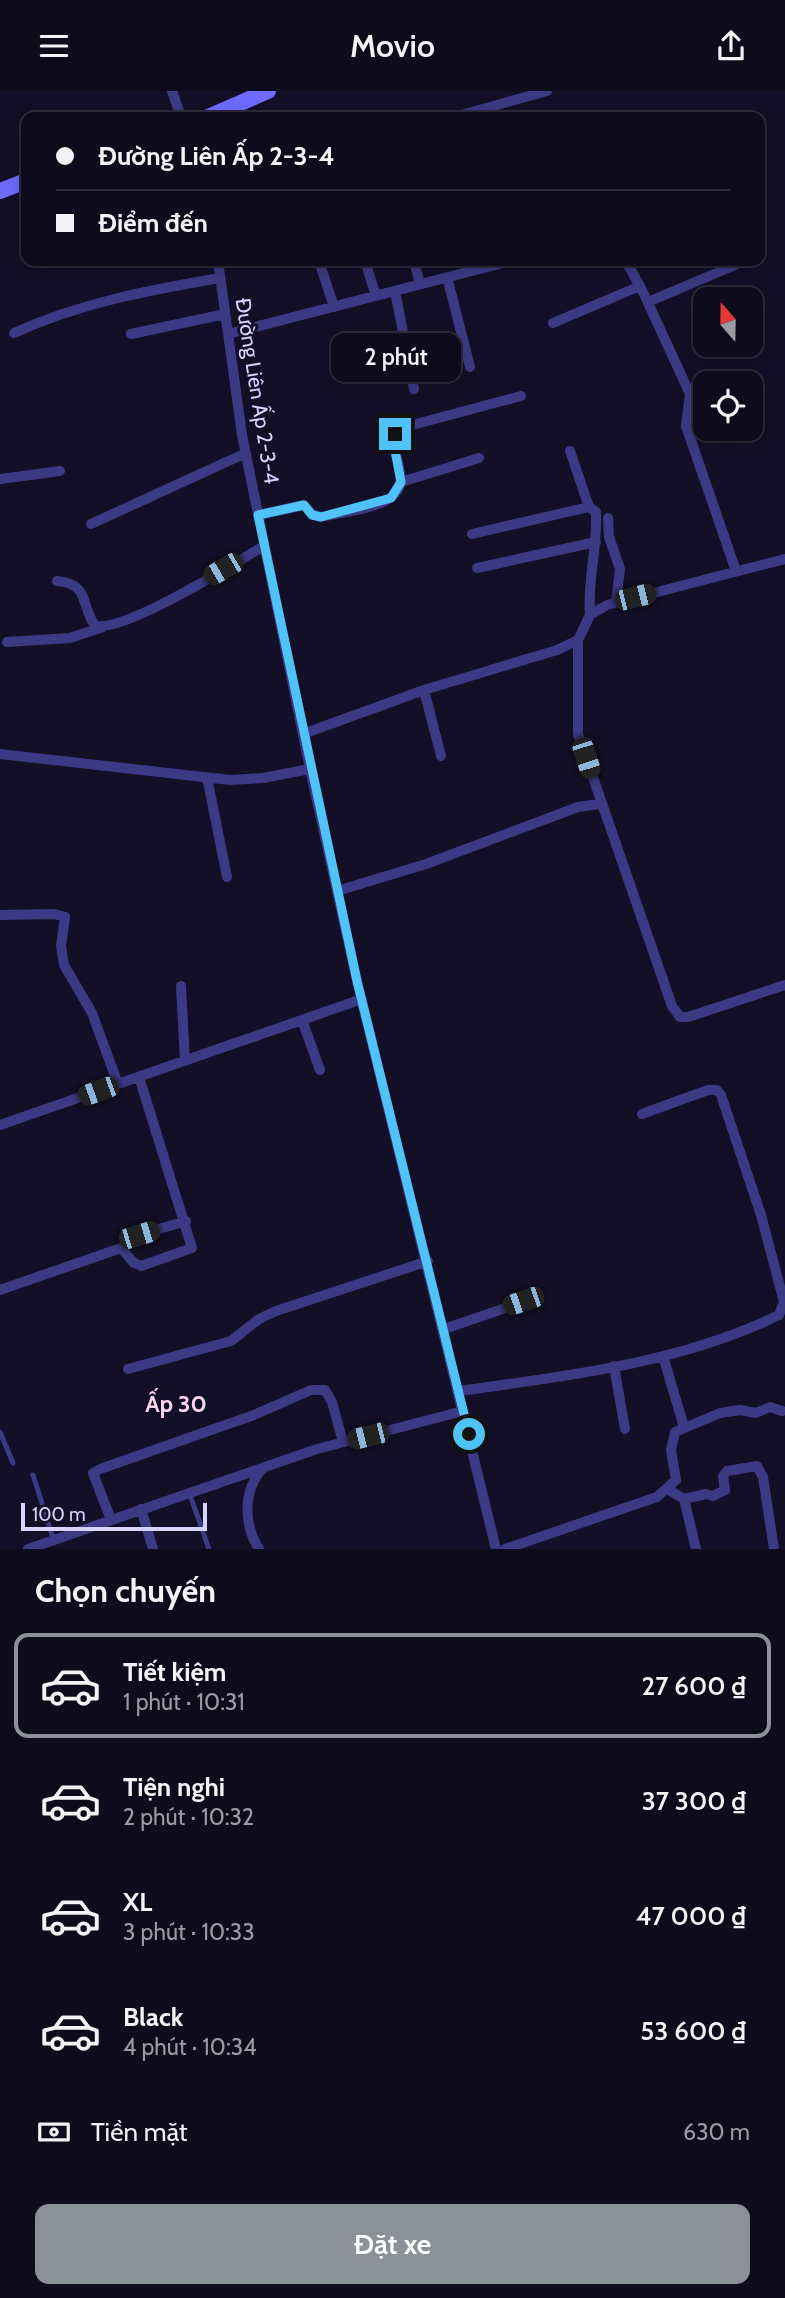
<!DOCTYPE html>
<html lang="vi">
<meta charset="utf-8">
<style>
body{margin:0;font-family:Cabin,sans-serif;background:#171425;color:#f1f3f6;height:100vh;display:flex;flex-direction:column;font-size:26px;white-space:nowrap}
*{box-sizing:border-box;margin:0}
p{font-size:23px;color:#9b9ba3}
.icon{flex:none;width:38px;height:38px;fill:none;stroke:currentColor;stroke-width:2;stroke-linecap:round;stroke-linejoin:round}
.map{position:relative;height:1458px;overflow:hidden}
.drawer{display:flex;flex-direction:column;background:#0e0b1c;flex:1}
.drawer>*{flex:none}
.guide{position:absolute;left:21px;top:21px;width:744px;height:154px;border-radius:14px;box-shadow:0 4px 18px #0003,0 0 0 2px #2e2b3b;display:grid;align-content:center;height:154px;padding:0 35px;background:#0e0b1c}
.needle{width:46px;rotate:340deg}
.fabs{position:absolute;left:693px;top:196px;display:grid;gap:14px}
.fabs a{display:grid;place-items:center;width:70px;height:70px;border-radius:14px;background:#0e0b1c;box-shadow:0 4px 18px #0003,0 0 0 2px #2e2b3b;font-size:35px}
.scale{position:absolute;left:21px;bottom:18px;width:186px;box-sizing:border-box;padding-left:7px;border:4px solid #d9d4ff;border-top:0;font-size:19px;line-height:24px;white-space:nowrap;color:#d9d4ff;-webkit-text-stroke:5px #130f26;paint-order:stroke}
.end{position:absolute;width:32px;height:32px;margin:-16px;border:9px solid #4fc3f7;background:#111;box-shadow:0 0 0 4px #111}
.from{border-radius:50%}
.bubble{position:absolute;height:49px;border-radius:14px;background:#0e0b1c;box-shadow:0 4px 18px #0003,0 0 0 2px #2e2b3b;font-size:23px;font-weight:600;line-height:49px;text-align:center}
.car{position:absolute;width:21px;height:42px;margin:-21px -10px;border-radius:9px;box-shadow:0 0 5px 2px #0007;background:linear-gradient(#222 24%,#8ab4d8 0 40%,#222 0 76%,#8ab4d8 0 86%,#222 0)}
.guide b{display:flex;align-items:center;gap:24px;height:66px;font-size:26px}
.guide b+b{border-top:2px solid #2e2b3b}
.guide i{width:18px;height:18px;background:#f1f3f6}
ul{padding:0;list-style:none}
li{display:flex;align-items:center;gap:21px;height:105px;margin:0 14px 10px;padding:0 21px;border:4px solid transparent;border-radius:14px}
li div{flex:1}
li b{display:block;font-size:26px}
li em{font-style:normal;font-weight:600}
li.selected{border-color:#8c9099}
li>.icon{width:63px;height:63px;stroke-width:1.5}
h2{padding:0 35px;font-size:32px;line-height:84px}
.pay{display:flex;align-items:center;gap:18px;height:77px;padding:0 35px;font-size:26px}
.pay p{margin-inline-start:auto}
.button{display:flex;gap:14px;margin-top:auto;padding:14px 35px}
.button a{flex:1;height:80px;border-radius:14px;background:#8c9099;color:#fff;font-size:28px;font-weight:600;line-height:80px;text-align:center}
header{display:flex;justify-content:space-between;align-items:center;height:91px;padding:0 35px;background:#0e0b1c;font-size:32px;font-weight:600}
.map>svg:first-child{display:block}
</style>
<header><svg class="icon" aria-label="menu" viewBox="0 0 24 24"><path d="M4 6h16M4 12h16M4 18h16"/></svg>Movio<svg class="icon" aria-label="share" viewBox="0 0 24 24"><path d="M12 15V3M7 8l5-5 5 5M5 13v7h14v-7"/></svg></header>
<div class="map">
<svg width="785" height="1458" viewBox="0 0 785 1458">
<rect width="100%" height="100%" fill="#130f26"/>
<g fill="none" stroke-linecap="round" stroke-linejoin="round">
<!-- lane -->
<path stroke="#3d3a85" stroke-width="5" d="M0,1341l13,31
M33,1384l21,66
M189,1401l20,57"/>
<!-- street -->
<path stroke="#3d3a85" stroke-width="10" d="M172,0l9,26
M454,26l93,-26
M218,170l24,174 68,334 47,212 139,568
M319,170l15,46
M365,170l11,35
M414,170l6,23
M626,170l17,31 47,102 -4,32 50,145
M447,186l23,90
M395,200l19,98
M648,211l87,-37
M553,232l87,-37
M14,242c66,-30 135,-43 206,-55
M131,243l94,-20
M228,243l282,-73
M570,360l19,56 7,5c2,35 -9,69 -6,103
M0,388l60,-8
M401,391l78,-24
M258,424l46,-10 8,9 9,3c20,-5 51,-7 69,-19 27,-18 -9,-51 11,-70l120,-32
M608,427l1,19 11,32 -4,33
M91,433l155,-71
M472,443l117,-27
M477,477l119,-26
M57,490c33,3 23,23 38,45 33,5 136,-61 169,-80
M578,549v94l94,272 8,11h8l97,-32
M7,551l63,-4 33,-11
M424,599l17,66
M303,643l121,-44 133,-40 21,-10 12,-25 17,-10 178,-46
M0,663l230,26 33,-2 47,-9
M207,686l20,100
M337,800l89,-27 152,-57 22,-3
M0,824l55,-1 10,3 -4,29 3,19 28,48 26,71
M181,895l4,75
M302,929l18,50
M0,1034l362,-126
M139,1144l47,-14
M0,1199l121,-42 13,15 7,3 51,-18 -53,-171
M444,1238l79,-27
M663,1265l21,71
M614,1275l11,63
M128,1278l103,-28 28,-22 17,-8 152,-50
M459,1300c108,-15 221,-28 320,-76l5,-13 -23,-87 -40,-120 -4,-5h-9l-66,24
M667,1398l17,10 22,-5 7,2 12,-6 -2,-14 4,-5 30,-5 6,11 11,72
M684,1408l12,50
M141,1418l12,40
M111,1429l-18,-47 7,-4 154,-54 57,-25h14l7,12 11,40
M28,1458l289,-100 146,-38
M259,1458c-16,-26 -16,-59 4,-81
M505,1458l152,-52 19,-17 -5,-30 4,-18 45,-19 20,-3 16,3 14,-6 12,4"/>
<!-- secondary -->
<path stroke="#6f6bff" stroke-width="16" d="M208,26l60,-26
M0,100l26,-10"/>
</g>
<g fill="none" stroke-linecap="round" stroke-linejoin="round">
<!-- route -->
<path stroke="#4fc3f7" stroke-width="9" d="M395,343l-1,11 7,37 -10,16 -70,19 -9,-2 -8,-10 -46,10 99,466 112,453"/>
</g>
<g text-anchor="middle" stroke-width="6" stroke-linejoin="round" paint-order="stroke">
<!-- street labels -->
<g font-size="21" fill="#d9d4ff" stroke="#130f26">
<text transform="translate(257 300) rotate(81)" y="7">Đường Liên Ấp 2-3-4</text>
</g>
<!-- neighbourhood labels -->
<g font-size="23" font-weight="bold" fill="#ffd6f0" stroke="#130f26">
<text x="176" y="1321">Ấp 30</text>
</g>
</g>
</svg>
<div class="fabs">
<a><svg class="needle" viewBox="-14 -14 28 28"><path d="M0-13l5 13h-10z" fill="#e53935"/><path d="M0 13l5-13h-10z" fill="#9b9ba3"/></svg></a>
<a><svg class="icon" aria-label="locate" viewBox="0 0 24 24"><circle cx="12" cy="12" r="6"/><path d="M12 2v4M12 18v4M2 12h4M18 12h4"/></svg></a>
</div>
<div class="scale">100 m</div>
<i class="end from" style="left:469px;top:1343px"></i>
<i class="end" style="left:395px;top:343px"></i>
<div class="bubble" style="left:331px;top:242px;width:130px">2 phút</div>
<i class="car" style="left:223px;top:478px;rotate:240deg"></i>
<i class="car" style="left:635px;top:506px;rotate:76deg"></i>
<i class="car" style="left:586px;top:667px;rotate:162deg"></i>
<i class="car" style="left:98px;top:1000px;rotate:250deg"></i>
<i class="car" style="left:139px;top:1144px;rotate:73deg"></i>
<i class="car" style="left:523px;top:1210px;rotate:251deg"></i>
<i class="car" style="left:368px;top:1345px;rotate:256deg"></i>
<div class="guide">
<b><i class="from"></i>Đường Liên Ấp 2-3-4</b>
<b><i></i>Điểm đến</b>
</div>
</div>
<section class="drawer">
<h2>Chọn chuyến</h2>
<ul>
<li class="selected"><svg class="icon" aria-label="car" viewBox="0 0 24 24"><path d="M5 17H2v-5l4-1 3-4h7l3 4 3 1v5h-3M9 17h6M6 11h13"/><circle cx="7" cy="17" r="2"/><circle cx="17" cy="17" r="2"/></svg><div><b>Tiết kiệm</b><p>1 phút · 10:31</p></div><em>27 600 ₫</em></li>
<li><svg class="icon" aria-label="car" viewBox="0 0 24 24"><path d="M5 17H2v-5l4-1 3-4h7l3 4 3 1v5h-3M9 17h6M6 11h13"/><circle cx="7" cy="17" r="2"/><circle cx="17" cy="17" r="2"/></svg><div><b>Tiện nghi</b><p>2 phút · 10:32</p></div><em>37 300 ₫</em></li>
<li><svg class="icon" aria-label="car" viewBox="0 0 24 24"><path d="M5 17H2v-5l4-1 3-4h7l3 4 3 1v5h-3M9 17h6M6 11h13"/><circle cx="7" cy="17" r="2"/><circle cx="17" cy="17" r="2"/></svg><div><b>XL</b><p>3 phút · 10:33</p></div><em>47 000 ₫</em></li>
<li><svg class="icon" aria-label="car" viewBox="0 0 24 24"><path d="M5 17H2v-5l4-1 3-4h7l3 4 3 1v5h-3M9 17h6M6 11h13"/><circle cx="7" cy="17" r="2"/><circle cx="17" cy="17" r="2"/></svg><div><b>Black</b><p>4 phút · 10:34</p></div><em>53 600 ₫</em></li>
</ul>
<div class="pay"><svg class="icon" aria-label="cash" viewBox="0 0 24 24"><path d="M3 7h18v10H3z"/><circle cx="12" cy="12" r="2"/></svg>Tiền mặt<p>630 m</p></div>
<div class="button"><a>Đặt xe</a></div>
</section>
